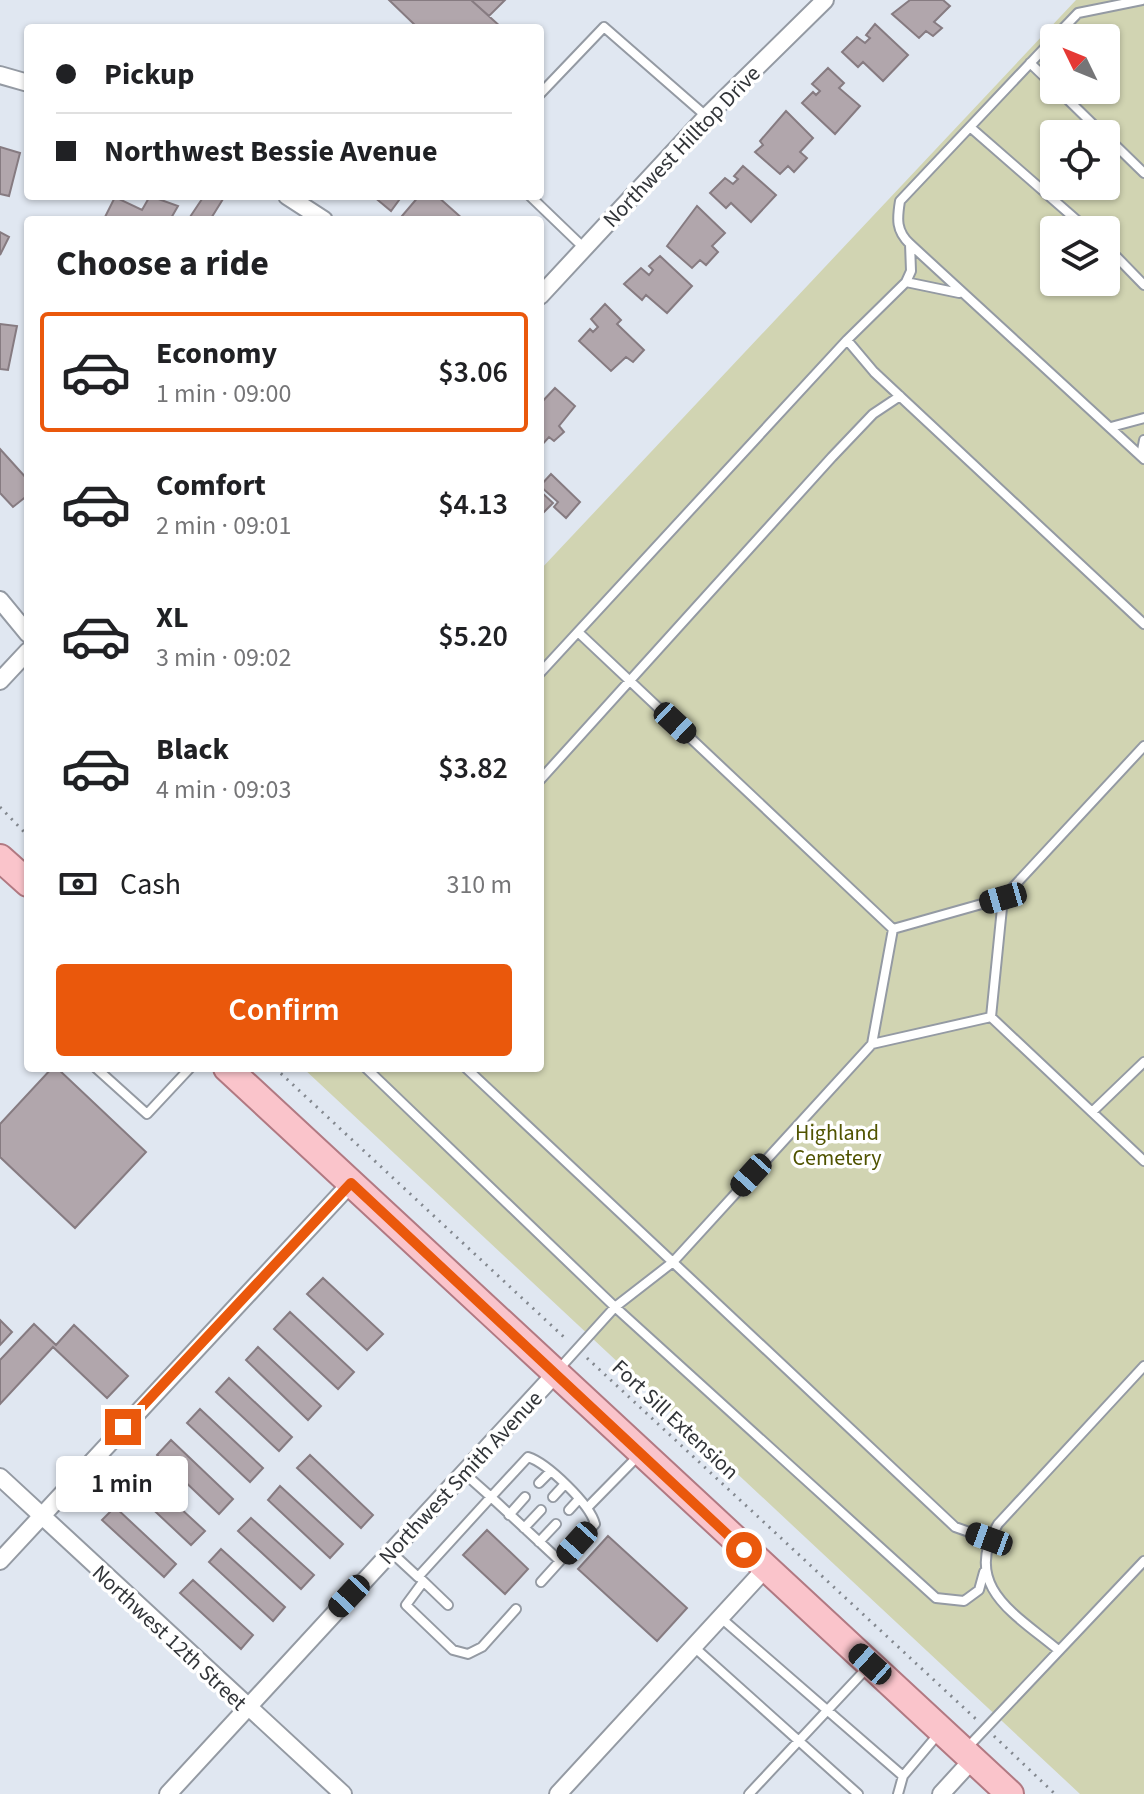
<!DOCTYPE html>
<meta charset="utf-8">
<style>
body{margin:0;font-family:"Source Sans 3",sans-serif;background:#f6f6f6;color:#202124;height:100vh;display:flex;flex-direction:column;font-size:30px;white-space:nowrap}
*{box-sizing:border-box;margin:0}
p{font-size:26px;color:#757577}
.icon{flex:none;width:44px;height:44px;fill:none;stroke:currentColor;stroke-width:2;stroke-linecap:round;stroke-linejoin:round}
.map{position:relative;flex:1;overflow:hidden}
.details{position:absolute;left:24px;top:216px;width:520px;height:856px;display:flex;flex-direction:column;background:#fff;border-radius:8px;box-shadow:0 2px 6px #0004}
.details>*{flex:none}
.banner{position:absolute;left:24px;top:24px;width:520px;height:176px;border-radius:8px;box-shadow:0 2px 6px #0004;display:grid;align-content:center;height:176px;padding:0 32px;background:#fff}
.needle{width:52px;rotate:313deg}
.tools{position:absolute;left:1040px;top:24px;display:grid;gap:16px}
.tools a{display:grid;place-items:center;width:80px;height:80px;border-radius:8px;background:#fff;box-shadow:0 2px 6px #0004;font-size:40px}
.end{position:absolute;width:36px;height:36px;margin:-18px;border:10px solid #ea580c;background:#fff;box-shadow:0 0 0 4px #fff}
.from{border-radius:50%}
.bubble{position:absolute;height:56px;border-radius:8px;background:#fff;box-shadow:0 2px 6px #0004;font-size:26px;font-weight:600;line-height:56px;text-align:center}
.car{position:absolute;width:24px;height:48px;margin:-24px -12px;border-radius:10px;box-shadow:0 0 6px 2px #0007;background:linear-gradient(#222 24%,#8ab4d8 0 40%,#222 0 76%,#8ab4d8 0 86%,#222 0)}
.banner b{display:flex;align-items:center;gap:28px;height:76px;font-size:30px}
.banner b+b{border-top:2px solid #e0e0e0}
.banner i{width:20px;height:20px;background:#202124}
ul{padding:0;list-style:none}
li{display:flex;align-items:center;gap:24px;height:120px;margin:0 16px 12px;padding:0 16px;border:4px solid transparent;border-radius:8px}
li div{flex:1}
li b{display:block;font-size:30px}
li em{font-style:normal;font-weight:600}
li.on{border-color:#ea580c}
li>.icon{width:72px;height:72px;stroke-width:1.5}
h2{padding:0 32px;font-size:36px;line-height:96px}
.pay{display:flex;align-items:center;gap:20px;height:88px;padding:0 32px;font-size:30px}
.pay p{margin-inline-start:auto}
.button{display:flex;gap:16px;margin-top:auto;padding:16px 32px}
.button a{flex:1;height:92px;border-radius:8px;background:#ea580c;color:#fff;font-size:32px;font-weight:600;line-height:92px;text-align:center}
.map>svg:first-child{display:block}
</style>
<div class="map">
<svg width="1144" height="1794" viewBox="0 0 1144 1794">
<rect width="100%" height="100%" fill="#e0e7f1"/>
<!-- green -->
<path fill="#d1d4b2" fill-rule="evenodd" d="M1076,0h68v1794h-64l-777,-726h237v-498zM1054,38h52v52h-52zM1054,134h52v52h-52zM1054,230h52v52h-52z"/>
<!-- building -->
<path fill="#b1a6ac" stroke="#867b81" stroke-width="2" d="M389,0h82l31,28h-84z
M471,0h34l-16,16z
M910,0h33l7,6 -16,16 8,6 -9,8 -7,-5 -7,7 -27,-24z
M875,24l33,31 -25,26 -20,-19 -5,5 -16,-15 15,-15 8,6 5,-5 -4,-3z
M828,68l16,15 -5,5 21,18 -25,28 -33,-31 11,-11 3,3 4,-4 -8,-7z
M786,111l27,27 -13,14 7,6 -13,14 -6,-6 -8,8 -25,-22 8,-7 -3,-4z
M0,147l20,6 -11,43 -9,-2z
M743,166l33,29 -25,27 -20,-19 -5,5 -16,-15 15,-15 8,6 5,-5 -4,-3z
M150,196l28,10 -8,14h-58l-7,-3 10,-20 27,13z
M204,196l19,3 -13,21h-22z
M373,196h29l-11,15z
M419,196h18l27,24h-58l-4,-4z
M697,206l28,27 -13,13 6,6 -12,13 -6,-5 -8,8 -25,-22z
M0,232l9,5 -9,18z
M660,256l32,30 -25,27 -21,-18 -4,5 -18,-16 17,-16 8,7 4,-5 -4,-4z
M605,304l16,16 -4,4 27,26 -11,12 -7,-5 -15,14 -32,-30 11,-12 3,3 5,-5 -7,-8z
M0,324l17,2 -9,44 -8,-1z
M555,388l20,18 -16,20 5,6 -10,9 -5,-4 -9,10v-43z
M0,449l28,31v15l-15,12 -13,-14z
M551,474l29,28 -14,16 -12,-11 4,-5 -18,-16z
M540,491l13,12 -13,13z
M52,1068h5l89,84 -71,76 -75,-71v-33z
M323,1278l60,56 -16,16 -60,-56z
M290,1312l64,60 -16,17 -64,-60z
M0,1320l12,12 -12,13z
M34,1324l22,21 18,-20 54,51 -21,22 -54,-51 -53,57v-44z
M258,1347l63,59 -13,14 -62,-60z
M229,1378l63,59 -13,14 -63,-59z
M200,1409l63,59 -13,14 -63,-59z
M171,1440l62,59 -14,15 -62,-59z
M310,1455l63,60 -12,13 -64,-60z
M141,1472l64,59 -14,14 -63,-59z
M280,1486l63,58 -13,14 -62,-58z
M115,1507l61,57 -12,13 -62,-57z
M251,1518l63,57 -13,14 -63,-58z
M487,1530l41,39 -23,25 -42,-39z
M608,1536l79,72 -30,33 -79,-72z
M221,1549l64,58 -12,14 -64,-59z
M193,1580l60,55 -12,14 -61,-56z"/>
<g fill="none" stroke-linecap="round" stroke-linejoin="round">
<defs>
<path id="service" d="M1054,38l-154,163c-3,18 -4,30 10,43l234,215
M1054,38l24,-25 64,-13
M1030,63l24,23
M1058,90l45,44
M540,94l64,-67 102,89
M970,127l118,103
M1106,136l38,37
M530,196l53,51
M910,244l1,27 -5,11 -59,58 27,32 270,252
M1106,246l38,39
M906,282l53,11
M1111,427l33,-9
M1141,456l3,-16
M578,632l315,297
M540,673l307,-333
M1144,746l-141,152 -12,119 153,144
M540,780l292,-323 41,-43 27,-18
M872,1044l119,-27
M96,1068l51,46 43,-46
M366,1068l249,239 321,291 28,3 15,-11 5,-18
M466,1068l489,459 34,12
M1092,1112l52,-50
M559,1369l56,-62 58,-45 199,-218 21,-115 110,-31
M528,1457c19,6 62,47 67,67l-35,37 -69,-64z
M539,1483l11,-11
M553,1497l11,-12
M587,1508l53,-54
M569,1510l10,-11
M509,1515l16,-18
M524,1528l17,-18
M539,1542l17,-18
M391,1552l27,25 73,-80 -27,-24
M422,1580l26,25
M423,1582l-17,23 47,45 15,4 14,-7 34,-38
M541,1582l19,-21
M721,1618l182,158 37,-44
M694,1647l164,147
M1057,1649c-42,-35 -96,-63 -59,-125l146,-158
M966,1749l178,-188
M749,1794l118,-126
M898,1794l5,-18"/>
<path id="minor" d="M0,75l28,8
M287,196l37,24
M540,296l167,-180 118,-116
M0,600l28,34
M0,681l28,-30
M0,1477l343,317
M0,1561l351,-378
M168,1794l388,-421
M558,1794l207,-225
M941,1794l32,-35"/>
<path id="primary" d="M0,858l28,25
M227,1068l783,726"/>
</defs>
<!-- service casing -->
<use href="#service" stroke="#949aa3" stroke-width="12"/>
<!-- minor casing -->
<use href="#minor" stroke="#949aa3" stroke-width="20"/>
<!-- primary casing -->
<use href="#primary" stroke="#b17982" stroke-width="30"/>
<!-- path -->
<path stroke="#83888f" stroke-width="3" stroke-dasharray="2 6" stroke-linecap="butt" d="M0,807l28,29
M275,1068l291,271
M587,1358l390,362
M994,1736l61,58"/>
<!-- service -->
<use href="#service" stroke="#fff" stroke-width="8"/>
<!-- minor -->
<use href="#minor" stroke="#fff" stroke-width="16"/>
<!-- primary -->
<use href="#primary" stroke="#fac4cb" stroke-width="26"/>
</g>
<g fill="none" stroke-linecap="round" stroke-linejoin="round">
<!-- route -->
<path stroke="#ea580c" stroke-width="10" d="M123,1427l228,-244 393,367"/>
</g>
<g text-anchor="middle" stroke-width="7" stroke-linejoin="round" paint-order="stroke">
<!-- street labels -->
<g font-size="22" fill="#323539" stroke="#fff">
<text transform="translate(681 146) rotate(-46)" y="8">Northwest Hilltop Drive</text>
<text transform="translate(676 1419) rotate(43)" y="8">Fort Sill Extension</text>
<text transform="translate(460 1477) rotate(-47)" y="8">Northwest Smith Avenue</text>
<text transform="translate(170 1637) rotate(43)" y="8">Northwest 12th Street</text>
</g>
<!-- park labels -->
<g font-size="22" fill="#505300" stroke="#fff">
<text x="837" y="1140">Highland<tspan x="837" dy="25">Cemetery</tspan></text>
</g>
</g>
</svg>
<div class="tools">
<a><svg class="needle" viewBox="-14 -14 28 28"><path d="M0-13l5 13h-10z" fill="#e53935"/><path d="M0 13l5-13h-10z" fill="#757577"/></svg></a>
<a><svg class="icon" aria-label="locate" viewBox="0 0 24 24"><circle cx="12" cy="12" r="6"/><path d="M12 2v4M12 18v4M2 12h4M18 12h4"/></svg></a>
<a><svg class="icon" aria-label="layers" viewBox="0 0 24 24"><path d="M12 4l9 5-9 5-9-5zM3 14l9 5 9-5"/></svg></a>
</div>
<i class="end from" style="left:744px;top:1550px"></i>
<i class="end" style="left:123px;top:1427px"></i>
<div class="bubble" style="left:56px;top:1456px;width:132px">1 min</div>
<i class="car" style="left:675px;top:723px;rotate:133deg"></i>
<i class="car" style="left:1003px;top:898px;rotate:254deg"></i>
<i class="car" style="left:751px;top:1175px;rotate:222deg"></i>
<i class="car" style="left:989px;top:1539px;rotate:290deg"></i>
<i class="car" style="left:577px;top:1543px;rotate:222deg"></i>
<i class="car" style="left:349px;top:1596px;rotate:223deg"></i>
<i class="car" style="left:870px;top:1664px;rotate:312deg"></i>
<div class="banner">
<b><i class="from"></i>Pickup</b>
<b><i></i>Northwest Bessie Avenue</b>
</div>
<section class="details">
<h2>Choose a ride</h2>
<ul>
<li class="on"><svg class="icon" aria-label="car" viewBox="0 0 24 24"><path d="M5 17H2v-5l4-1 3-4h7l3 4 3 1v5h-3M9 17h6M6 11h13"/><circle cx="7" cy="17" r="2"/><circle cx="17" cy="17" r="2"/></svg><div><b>Economy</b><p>1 min · 09:00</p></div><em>$3.06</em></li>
<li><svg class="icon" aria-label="car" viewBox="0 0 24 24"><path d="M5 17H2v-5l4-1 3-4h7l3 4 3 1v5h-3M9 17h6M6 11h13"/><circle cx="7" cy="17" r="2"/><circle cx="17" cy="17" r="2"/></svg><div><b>Comfort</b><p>2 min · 09:01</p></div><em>$4.13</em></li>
<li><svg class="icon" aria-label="car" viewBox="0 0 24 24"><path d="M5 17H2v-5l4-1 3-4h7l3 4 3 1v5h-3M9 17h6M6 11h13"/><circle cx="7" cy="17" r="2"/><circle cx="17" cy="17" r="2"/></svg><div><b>XL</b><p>3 min · 09:02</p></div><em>$5.20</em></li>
<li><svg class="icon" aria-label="car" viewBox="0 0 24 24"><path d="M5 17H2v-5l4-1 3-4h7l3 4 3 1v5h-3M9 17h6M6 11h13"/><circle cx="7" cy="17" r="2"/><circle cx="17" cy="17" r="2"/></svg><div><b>Black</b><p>4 min · 09:03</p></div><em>$3.82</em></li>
</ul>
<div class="pay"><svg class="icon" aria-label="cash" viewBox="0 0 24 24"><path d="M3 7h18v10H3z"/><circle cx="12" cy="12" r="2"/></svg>Cash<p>310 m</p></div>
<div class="button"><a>Confirm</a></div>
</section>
</div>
